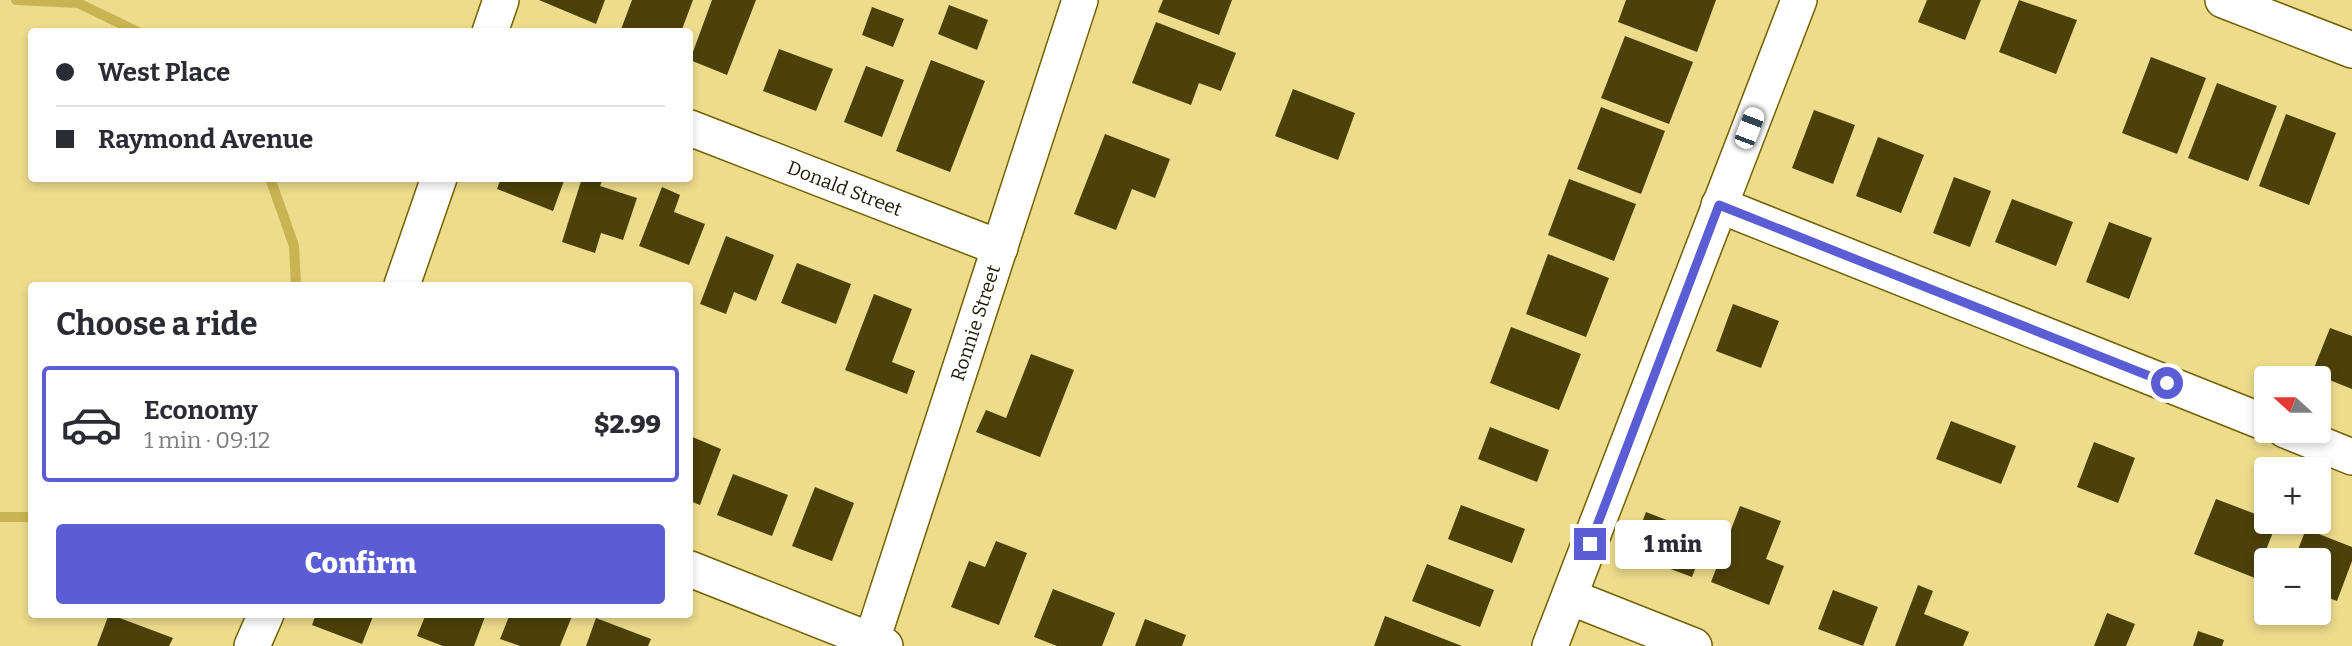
<!DOCTYPE html>
<meta charset="utf-8">
<style>
body{margin:0;font-family:Bitter,serif;background:#f7f7f7;color:#2b2b33;height:100vh;display:flex;flex-direction:column;font-size:26px;white-space:nowrap}
*{box-sizing:border-box;margin:0}
p{font-size:23px;color:#7c7c81}
.icon{flex:none;width:38px;height:38px;fill:none;stroke:currentColor;stroke-width:2;stroke-linecap:round;stroke-linejoin:round}
.map{position:relative;flex:1;overflow:hidden}
.drawer{position:absolute;left:28px;top:282px;width:665px;height:336px;display:flex;flex-direction:column;background:#fff;border-radius:7px;box-shadow:0 4px 10px #0003}
.drawer>*{flex:none}
.guide{position:absolute;left:28px;top:28px;width:665px;height:154px;border-radius:7px;box-shadow:0 4px 10px #0003;display:grid;align-content:center;height:154px;padding:0 28px;background:#fff}
.needle{width:46px;rotate:291deg}
.buttons{position:absolute;left:2254px;top:366px;display:grid;gap:14px}
.buttons a{display:grid;place-items:center;width:77px;height:77px;border-radius:7px;background:#fff;box-shadow:0 4px 10px #0003;font-size:35px}
.end{position:absolute;width:32px;height:32px;margin:-16px;border:9px solid #5a5dd4;background:#fff;box-shadow:0 0 0 4px #fff}
.from{border-radius:50%}
.bubble{position:absolute;height:49px;border-radius:7px;background:#fff;box-shadow:0 4px 10px #0003;font-size:23px;font-weight:800;line-height:49px;text-align:center}
.car{position:absolute;width:21px;height:42px;margin:-21px -10px;border-radius:9px;box-shadow:0 0 5px 2px #0007;background:linear-gradient(#fff 24%,#345 0 40%,#fff 0 76%,#345 0 86%,#fff 0)}
.guide b{display:flex;align-items:center;gap:24px;height:66px;font-size:26px}
.guide b+b{border-top:2px solid #e1e1e2}
.guide i{width:18px;height:18px;background:#2b2b33}
ul{padding:0;list-style:none}
li{display:flex;align-items:center;gap:21px;height:116px;margin:0 14px 10px;padding:0 14px;border:4px solid transparent;border-radius:7px}
li div{flex:1}
li b{display:block;font-size:26px}
li em{font-style:normal;font-weight:800}
li.on{border-color:#5a5dd4}
li>.icon{width:63px;height:63px;stroke-width:1.5}
h2{padding:0 28px;font-size:32px;line-height:84px}
.cta{display:flex;gap:14px;margin-top:auto;padding:14px 28px}
.cta a{flex:1;height:80px;border-radius:7px;background:#5a5dd4;color:#fff;font-size:28px;font-weight:800;line-height:80px;text-align:center}
.map>svg:first-child{display:block}
</style>
<div class="map">
<svg width="2352" height="646" viewBox="0 0 2352 646">
<rect width="100%" height="100%" fill="#eddc8c"/>
<g fill="none" stroke-linecap="round" stroke-linejoin="round">
<!-- stream -->
<path stroke="#c9b453" stroke-width="10" d="M16,0l62,3 60,29
M270,178l24,68 2,39
M0,517h32"/>
</g>
<!-- building -->
<path fill="#4c410a" d="M539,0h66l-9,24z
M632,0h61l-12,32h-61z
M712,0h44l-29,75 -37,-15z
M1163,0h69l-13,35 -61,-23z
M1626,0h90l-19,52 -79,-30z
M1927,0h54l-16,40 -47,-18z
M2019,0l58,20 -21,54 -57,-22z
M949,5l39,15 -11,30 -39,-16z
M872,7l32,12 -11,28 -31,-12z
M1156,22l80,31 -15,38 -22,-8 -8,22 -59,-22z
M1625,36l68,26 -24,62 -68,-26z
M779,49l54,20 -17,42 -53,-20z
M2151,57l55,21 -29,76 -55,-21z
M931,60l54,21 -35,91 -54,-21z
M866,66l38,14 -22,57 -38,-15z
M2217,83l60,23 -29,75 -60,-23z
M1293,89l62,24 -17,47 -63,-24z
M1601,107l64,24 -24,63 -64,-25z
M1814,110l41,15 -22,59 -41,-16z
M2286,114l50,19 -27,72 -50,-19z
M1105,134l65,25 -15,39 -23,-9 -16,41 -42,-16z
M1878,137l46,18 -23,58 -45,-17z
M1954,177l37,14 -21,56 -37,-14z
M501,178h64l-12,33 -56,-22z
M582,178h21l-3,8 37,12 -14,42 -22,-7 -6,20 -33,-11z
M1569,179l67,25 -22,57 -66,-26z
M662,187l18,8 -6,17 31,12 -16,41 -50,-19z
M2012,199l61,23 -17,44 -61,-24z
M2109,222l43,16 -23,61 -43,-17z
M726,236l48,19 -18,46 -22,-9 -8,22 -26,-10z
M1548,254l61,24 -23,59 -60,-23z
M797,263l54,21 -15,40 -55,-21z
M874,294l38,15 -20,53 23,9 -8,23 -62,-24z
M1733,304l46,17 -18,47 -45,-17z
M1511,327l70,27 -22,56 -69,-27z
M2330,328l22,8v53l-40,-16z
M1031,354l43,16 -34,87 -64,-25 10,-22 20,8z
M1951,421l65,25 -15,38 -65,-25z
M1490,427l59,23 -12,32 -59,-23z
M690,436l31,13 -21,56 -10,-4z
M2094,442l41,16 -17,45 -41,-16z
M733,474l55,21 -16,41 -55,-21z
M815,487l39,16 -22,58 -40,-15z
M2216,499l50,19v4h11l-22,56 -61,-24z
M1461,505l64,24 -13,34 -64,-24z
M1740,506l41,15 -15,38 18,7 -15,39 -58,-23z
M1646,512l62,24 -16,41 -62,-23z
M2306,529l46,18v14l-15,40 -16,-6 -2,4v-39h-25z
M996,541l31,12 -28,72 -48,-18 18,-46 16,6z
M1427,564l67,26 -14,37 -68,-26z
M1918,585l15,6 -9,23 45,18 -6,14h-68z
M1053,589l62,24 -13,33h-45l-23,-9z
M1833,590l45,17 -15,39 -45,-17z
M2107,613l28,11 -9,22h-32z
M109,614l64,24 -4,8h-72z
M316,614h58l-12,30 -50,-19z
M426,614h60l-12,32h-31l-26,-10z
M510,614h56l6,2 -12,30h-40l-20,-7z
M1385,616l77,30h-88z
M596,618l55,21 -3,7h-62z
M1145,619l41,16 -4,11h-47z
M2198,631l26,9 -2,6h-29z"/>
<g fill="none" stroke-linecap="round" stroke-linejoin="round">
<defs>
<g id="minor">
<path d="M2223,0l129,50"/>
<path d="M490,32l11,-32"/>
<path id="s1" d="M690,128l310,120"/>
<path d="M1719,205l547,218"/>
<path d="M402,285l37,-107"/>
<path d="M2285,430l67,27"/>
<path d="M690,569l195,77"/>
<path d="M1570,597l124,49"/>
<path d="M252,646l14,-32"/>
<path id="s2" d="M870,646l210,-646"/>
<path d="M1550,646l249,-646"/>
</g>
</defs>
<!-- minor casing -->
<use href="#minor" stroke="#726101" stroke-width="38"/>
<!-- minor -->
<use href="#minor" stroke="#fff" stroke-width="35"/>
</g>
<g fill="none" stroke-linecap="round" stroke-linejoin="round">
<!-- route -->
<path stroke="#5a5dd4" stroke-width="9" d="M1590,544l129,-339 448,178"/>
</g>
<g text-anchor="middle" stroke-width="7" stroke-linejoin="round" paint-order="stroke">
<!-- street labels -->
<g font-size="19" fill="#1b1600" stroke="#eddc8c">
<text dy="7" stroke="none"><textPath href="#s1" startOffset="166">Donald Street</textPath></text>
<text dy="7" stroke="none"><textPath href="#s2" startOffset="340">Ronnie Street</textPath></text>
</g>
</g>
</svg>
<div class="buttons">
<a><svg class="needle" viewBox="-14 -14 28 28"><path d="M0-13l5 13h-10z" fill="#e53935"/><path d="M0 13l5-13h-10z" fill="#7c7c81"/></svg></a>
<a>+</a>
<a>−</a>
</div>
<i class="end from" style="left:2167px;top:383px"></i>
<i class="end" style="left:1590px;top:544px"></i>
<div class="bubble" style="left:1615px;top:520px;width:116px">1 min</div>
<i class="car" style="left:1749px;top:128px;rotate:21deg"></i>
<div class="guide">
<b><i class="from"></i>West Place</b>
<b><i></i>Raymond Avenue</b>
</div>
<section class="drawer">
<h2>Choose a ride</h2>
<ul>
<li class="on"><svg class="icon" aria-label="car" viewBox="0 0 24 24"><path d="M5 17H2v-5l4-1 3-4h7l3 4 3 1v5h-3M9 17h6M6 11h13"/><circle cx="7" cy="17" r="2"/><circle cx="17" cy="17" r="2"/></svg><div><b>Economy</b><p>1 min · 09:12</p></div><em>$2.99</em></li>
</ul>
<div class="cta"><a>Confirm</a></div>
</section>
</div>
